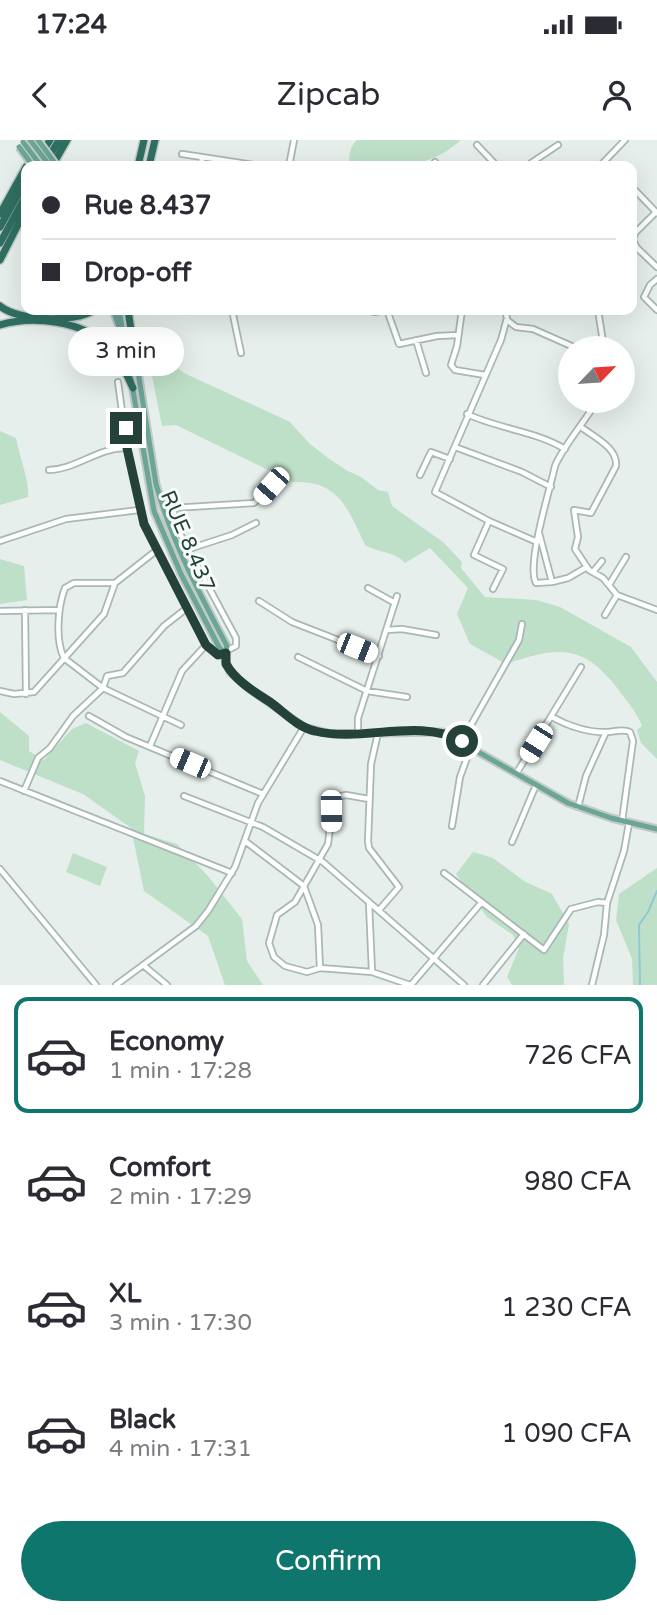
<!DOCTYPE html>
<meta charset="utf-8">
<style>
body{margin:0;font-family:"Varela Round",sans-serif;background:#f2f2f3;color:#2b2b33;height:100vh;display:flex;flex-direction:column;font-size:26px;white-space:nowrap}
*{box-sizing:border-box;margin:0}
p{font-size:23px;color:#7c7c81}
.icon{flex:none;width:38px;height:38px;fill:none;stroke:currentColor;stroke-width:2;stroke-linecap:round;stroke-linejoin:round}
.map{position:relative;height:845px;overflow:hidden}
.sheet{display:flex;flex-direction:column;background:#fff;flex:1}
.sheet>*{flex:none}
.banner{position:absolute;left:21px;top:21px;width:616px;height:154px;border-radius:14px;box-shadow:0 7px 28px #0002;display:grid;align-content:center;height:154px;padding:0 21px;background:#fff}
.needle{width:46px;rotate:65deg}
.fabs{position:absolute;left:558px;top:196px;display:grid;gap:14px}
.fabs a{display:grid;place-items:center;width:77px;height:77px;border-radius:50%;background:#fff;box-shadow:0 7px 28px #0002;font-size:35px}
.end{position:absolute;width:32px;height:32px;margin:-16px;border:9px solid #24423a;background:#fff;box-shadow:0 0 0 4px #fff}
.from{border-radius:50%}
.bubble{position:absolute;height:49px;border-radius:24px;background:#fff;box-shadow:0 7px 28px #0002;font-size:23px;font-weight:600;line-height:49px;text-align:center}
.car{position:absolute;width:21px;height:42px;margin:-21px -10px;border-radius:9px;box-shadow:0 0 5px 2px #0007;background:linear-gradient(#fff 24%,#345 0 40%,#fff 0 76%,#345 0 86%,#fff 0)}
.banner b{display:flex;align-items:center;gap:24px;height:66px;font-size:26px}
.banner b+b{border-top:2px solid #e1e1e2}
.banner i{width:18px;height:18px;background:#2b2b33}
ul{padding:12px 0 0;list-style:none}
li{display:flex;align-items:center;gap:21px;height:116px;margin:0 14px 10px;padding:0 7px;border:4px solid transparent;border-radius:14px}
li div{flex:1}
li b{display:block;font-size:26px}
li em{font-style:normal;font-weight:600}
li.selected{border-color:#0f766e}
li>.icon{width:63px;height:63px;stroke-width:1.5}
.cta{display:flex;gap:14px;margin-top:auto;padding:14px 21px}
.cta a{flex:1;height:80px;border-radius:42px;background:#0f766e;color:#fff;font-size:28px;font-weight:600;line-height:80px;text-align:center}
.status{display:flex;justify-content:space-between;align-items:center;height:49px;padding:0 35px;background:#fff;direction:ltr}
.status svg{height:19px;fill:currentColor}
header{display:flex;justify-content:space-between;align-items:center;height:91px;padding:0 21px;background:#fff;font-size:32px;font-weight:600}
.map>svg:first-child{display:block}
</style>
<div class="status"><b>17:24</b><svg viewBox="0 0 49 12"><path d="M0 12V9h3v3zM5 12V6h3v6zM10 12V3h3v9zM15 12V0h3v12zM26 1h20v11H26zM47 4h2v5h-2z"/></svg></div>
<header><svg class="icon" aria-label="back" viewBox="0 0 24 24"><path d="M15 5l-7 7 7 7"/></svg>Zipcab<svg class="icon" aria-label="person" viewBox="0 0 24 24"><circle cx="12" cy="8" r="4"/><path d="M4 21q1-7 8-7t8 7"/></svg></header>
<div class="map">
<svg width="657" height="845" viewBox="0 0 657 845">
<rect width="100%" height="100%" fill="#e6efeb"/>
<!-- green -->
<path fill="#bfe0c8" d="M357,0h104c-35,31 -68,26 -111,26 -2,-9 0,-20 7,-26z
M144,196l16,7 9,18 15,12 106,49 20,22 18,14 18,12 15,7 17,13 10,2 4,14 51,36 19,20 -1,6 24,29 51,3 24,7 71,40 26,35v77l-16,-16 -4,-13 5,-4c-5,-13 -13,-22 -21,-33 -37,-50 -61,-47 -115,-29l-36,-20 -13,-30 11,-26 -38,-40 -25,15c-11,-12 -27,-10 -40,-18 -17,-36 -26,-65 -72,-63l-117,-57 -14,1z
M0,291l16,7c3,17 14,45 12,59l-28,8z
M0,419l24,7 3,34 -27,4z
M0,572l29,24v15l15,9 28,-31 14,-6 53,28 -4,12 10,33 -1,38 33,10 30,31 35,44 5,42 16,24h-38l-17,-49 -64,-45 -13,-63 -48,-34 -83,-34z
M473,712l20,6 31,23 28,13 17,30 -6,35 1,26h-52l-5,-8 12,-29 -6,-13 -26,-18 -31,-43z
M73,713l34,14 -7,19 -34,-14z
M657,728v117h-24l-1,-26 -16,-39 3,-26z"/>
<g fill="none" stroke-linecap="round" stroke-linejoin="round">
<!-- stream -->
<path stroke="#8ec9d4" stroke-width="2" d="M640,845l-1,-60 9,-13 9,-21"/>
<defs>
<path id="minor" d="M477,5l20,21
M182,14l79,12
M435,22l3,4
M531,23l27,-18
M201,26l1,-8
M289,26l5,-26
M600,26l25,-26
M632,47l25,26
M656,72l-21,21 -2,7 4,8 20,19
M657,139l-7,6 -6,12 13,13
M232,170l9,43
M367,170l8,2 12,-2
M387,170l12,34 38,-8 21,-1
M462,170l-5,36 -6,19 4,5 30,5
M505,170l2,8 -6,22 -66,152 54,29 48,21
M598,170l6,38
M507,180l9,7 17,2 43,19
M416,200l10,33
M118,242l9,66 17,76 62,121 12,10 18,-9v-8l-59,-110 -4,-20 81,-5 17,-17
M467,274c32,15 68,17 98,35
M581,287c13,10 37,21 35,39l-25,47 -17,-3 4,27 -3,12 14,21 14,8 14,17 40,15
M455,307l67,25 29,15
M49,330c28,-1 50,-23 78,-22
M420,335l11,-23 19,7
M489,381l-15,34 29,14 -10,20
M539,393l13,49 16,-4 19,-11
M0,401l66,-22 73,-9
M189,409l43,-14 24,-12
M157,410l-42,33h-41l-9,5c-7,18 -10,52 -1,70l39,30 78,37
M593,432l9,-11
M552,442l-16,1c-10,-18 14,-93 19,-117 7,-18 31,-46 42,-65
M609,445l17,-28
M368,448l27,15
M259,461l33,21 87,34
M25,470l1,84
M0,471l59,-1
M605,475l12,-20
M387,490l15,-1 34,6
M298,517l69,34 40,6
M0,551l14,3 20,-2 70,-78 11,-31
M89,576l37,21 137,57
M552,577c16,9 37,16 55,15 9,0 15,-4 23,0l3,9 -11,80
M358,593v-15l39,-122
M378,593l-7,31 -3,77 1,7 30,39 -20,23
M462,601l57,-101 3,-16
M150,606l32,-75 24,-26
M516,634l65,-107
M0,641l232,92
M24,651l14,-33 12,-10 23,-32 30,-28 4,-12 16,-3 41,-47 23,-18
M184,656l79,31 60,35 141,123
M578,667l8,-31 20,-44
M452,686l8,-49 11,-30
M245,701l59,45 14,39 2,43 52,4 38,13
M512,702l24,-57
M0,729l96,116
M444,733l100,77 27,-41 27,-7 9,1
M369,763l3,69
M143,825l24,20
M320,828l-13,4 -22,-6 -11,-9 -5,-14 8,-28 18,-13 33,-58 5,-42 3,-5 10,-2 23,4
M116,845l80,-59 12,-15 27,-44 23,-64 46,-76
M411,845l70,-82
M483,845l41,-51
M592,845l12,-50 3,-32 17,-52 5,-28"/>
<path id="major" d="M113,170l6,17
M119,170l35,201 27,63 39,75 6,3
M131,188l25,156c16,58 43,109 71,162l-3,11 6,15 21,18 53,37 28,7 111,-2 125,71 43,15 46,11"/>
<path id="highway" d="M47,20l12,-20
M34,26l16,-26
M52,26l15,-26
M138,26l6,-26
M149,26l6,-26
M0,74l26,-47
M0,87l26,-47
M0,103l26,-48
M0,120l26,-51
M0,166c18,15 75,17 94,4
M128,170l3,20
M0,185c33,-10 83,-4 108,21 11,11 18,27 25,42"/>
</defs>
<!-- minor casing -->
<use href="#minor" stroke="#a8b8b2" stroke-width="8"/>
<!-- major casing -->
<use href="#major" stroke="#c2cac8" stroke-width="9"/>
<!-- highway casing -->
<use href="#highway" stroke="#c2cac8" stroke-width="10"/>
<!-- minor -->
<use href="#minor" stroke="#fff" stroke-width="4.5"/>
<!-- major -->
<use href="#major" stroke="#6aa596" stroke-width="5"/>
<!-- highway -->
<use href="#highway" stroke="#2f6f62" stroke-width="7"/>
<defs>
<path id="major-bridge" d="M30,0l20,26
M38,0l19,26
M23,2l18,24
M19,7l14,19"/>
</defs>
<!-- major-bridge casing -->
<use href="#major-bridge" stroke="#c2cac8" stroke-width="9" stroke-linecap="butt"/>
<!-- major-bridge -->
<use href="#major-bridge" stroke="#6aa596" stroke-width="5"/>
</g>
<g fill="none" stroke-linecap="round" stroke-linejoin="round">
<!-- route -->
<path stroke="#24423a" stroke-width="9" d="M126,288l1,20 17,76 62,121 12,10 8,-2v11c10,17 27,27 44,38 14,10 27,25 45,29 48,12 102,-14 147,10"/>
</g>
<g text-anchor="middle" stroke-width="6" stroke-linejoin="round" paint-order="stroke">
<!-- street labels -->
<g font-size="21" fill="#24423a" stroke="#f7fbf9">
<text transform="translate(188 401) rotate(67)" y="7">RUE 8.437</text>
</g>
</g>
</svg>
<div class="fabs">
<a><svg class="needle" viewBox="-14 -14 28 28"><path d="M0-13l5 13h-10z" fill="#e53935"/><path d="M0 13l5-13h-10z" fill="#7c7c81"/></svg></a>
</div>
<i class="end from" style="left:462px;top:601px"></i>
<i class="end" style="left:126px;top:288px"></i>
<div class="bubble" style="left:68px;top:187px;width:116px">3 min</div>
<i class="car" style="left:271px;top:346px;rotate:221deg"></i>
<i class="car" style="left:357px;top:508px;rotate:112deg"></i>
<i class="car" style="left:536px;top:603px;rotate:212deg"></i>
<i class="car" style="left:190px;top:623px;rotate:293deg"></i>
<i class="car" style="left:331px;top:671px;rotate:179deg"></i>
<div class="banner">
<b><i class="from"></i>Rue 8.437</b>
<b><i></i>Drop-off</b>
</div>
</div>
<section class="sheet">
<ul>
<li class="selected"><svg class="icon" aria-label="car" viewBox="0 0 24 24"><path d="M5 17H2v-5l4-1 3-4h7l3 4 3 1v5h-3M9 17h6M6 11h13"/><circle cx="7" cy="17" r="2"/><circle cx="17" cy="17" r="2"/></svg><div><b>Economy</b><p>1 min · 17:28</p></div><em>726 CFA</em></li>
<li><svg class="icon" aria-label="car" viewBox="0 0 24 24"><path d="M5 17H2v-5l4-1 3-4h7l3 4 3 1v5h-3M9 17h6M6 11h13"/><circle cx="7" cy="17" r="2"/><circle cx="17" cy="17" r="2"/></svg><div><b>Comfort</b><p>2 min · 17:29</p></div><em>980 CFA</em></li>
<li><svg class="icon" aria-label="car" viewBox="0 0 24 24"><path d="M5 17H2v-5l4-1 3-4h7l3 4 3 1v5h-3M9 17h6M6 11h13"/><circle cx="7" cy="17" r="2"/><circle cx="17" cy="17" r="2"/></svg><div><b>XL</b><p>3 min · 17:30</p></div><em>1 230 CFA</em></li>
<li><svg class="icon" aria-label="car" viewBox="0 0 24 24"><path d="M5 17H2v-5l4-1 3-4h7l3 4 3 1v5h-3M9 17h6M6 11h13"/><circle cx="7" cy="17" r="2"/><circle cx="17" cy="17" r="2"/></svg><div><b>Black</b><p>4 min · 17:31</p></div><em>1 090 CFA</em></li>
</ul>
<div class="cta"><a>Confirm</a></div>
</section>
